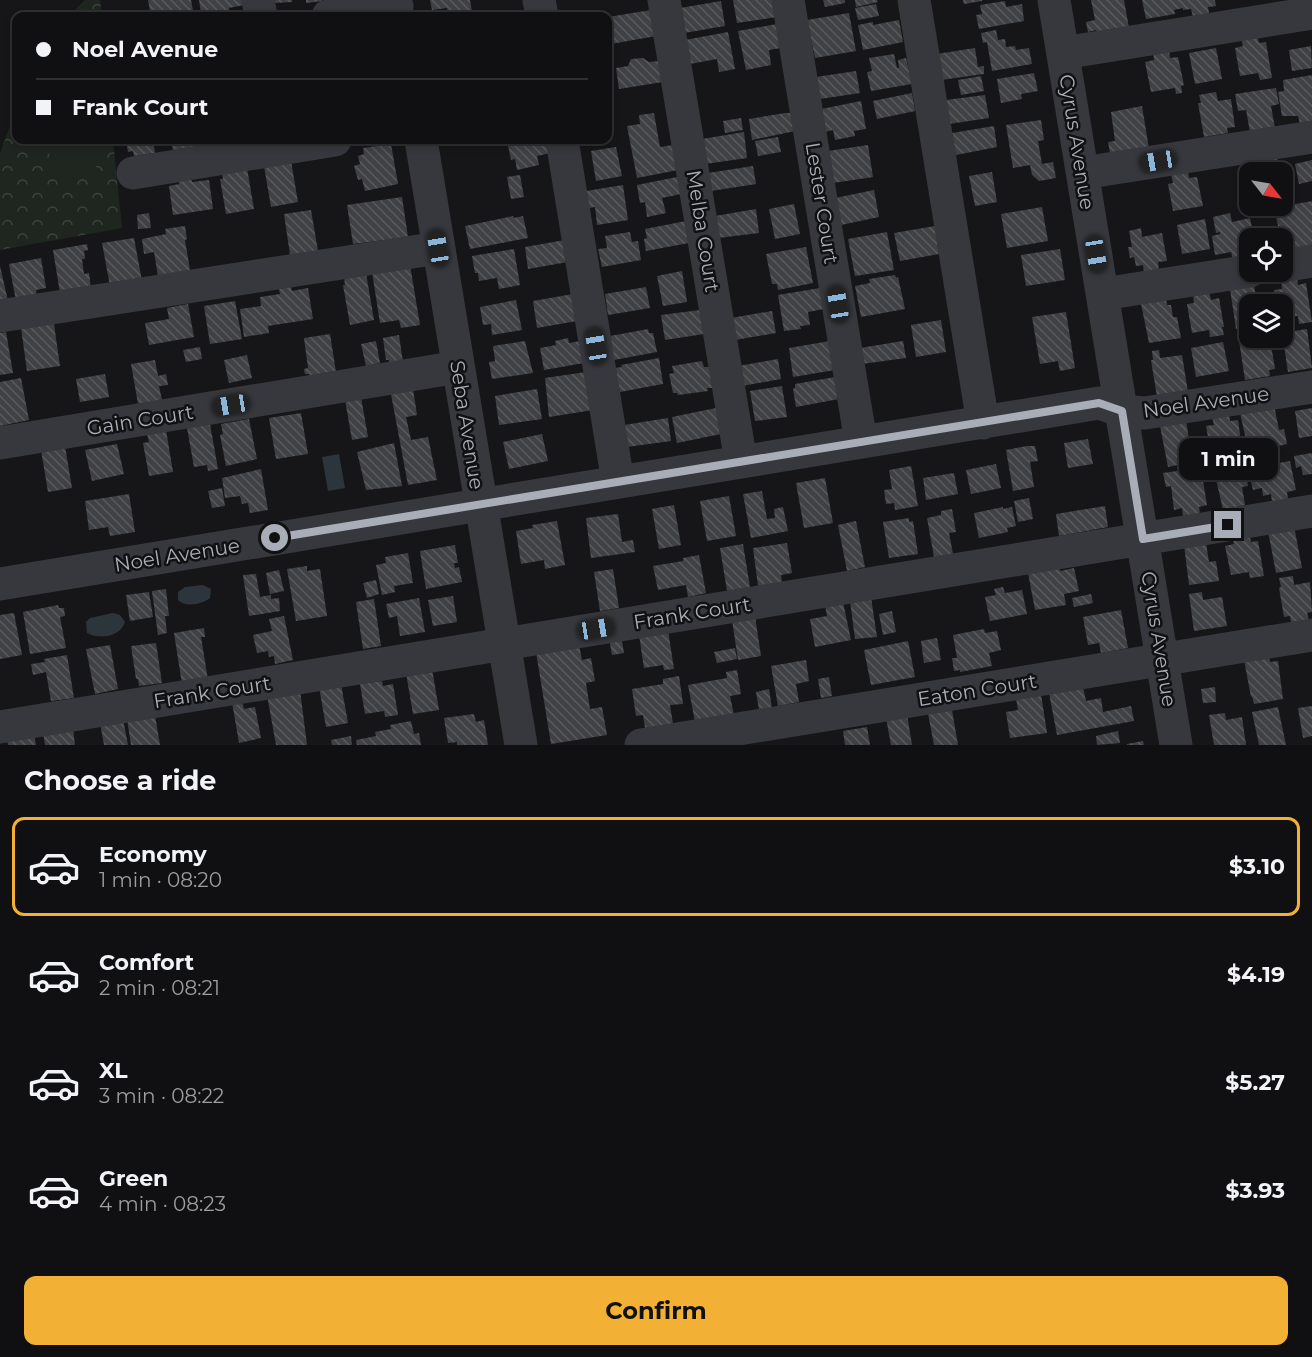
<!DOCTYPE html>
<meta charset="utf-8">
<style>
body{margin:0;font-family:Montserrat,sans-serif;background:#1e1e20;color:#f1f3f6;height:100vh;display:flex;flex-direction:column;font-size:22px;white-space:nowrap}
*{box-sizing:border-box;margin:0}
p{font-size:20px;color:#9c9d9f}
.icon{flex:none;width:33px;height:33px;fill:none;stroke:currentColor;stroke-width:2;stroke-linecap:round;stroke-linejoin:round}
.map{position:relative;height:745px;overflow:hidden}
.sheet{display:flex;flex-direction:column;background:#101012;flex:1}
.sheet>*{flex:none}
.banner{position:absolute;left:12px;top:12px;width:600px;height:132px;border-radius:12px;box-shadow:0 3px 9px #0003,0 0 0 2px #303032;display:grid;align-content:center;height:132px;padding:0 24px;background:#101012}
.needle{width:39px;rotate:121deg}
.tools{position:absolute;left:1239px;top:162px;display:grid;gap:12px}
.tools a{display:grid;place-items:center;width:54px;height:54px;border-radius:12px;background:#101012;box-shadow:0 3px 9px #0003,0 0 0 2px #303032;font-size:30px}
.end{position:absolute;width:27px;height:27px;margin:-14px;border:8px solid #a8adb8;background:#111;box-shadow:0 0 0 3px #111}
.from{border-radius:50%}
.bubble{position:absolute;height:42px;border-radius:12px;background:#101012;box-shadow:0 3px 9px #0003,0 0 0 2px #303032;font-size:20px;font-weight:700;line-height:42px;text-align:center}
.car{position:absolute;width:18px;height:36px;margin:-18px -9px;border-radius:8px;box-shadow:0 0 4px 2px #0007;background:linear-gradient(#222 24%,#8ab4d8 0 40%,#222 0 76%,#8ab4d8 0 86%,#222 0)}
.banner b{display:flex;align-items:center;gap:21px;height:57px;font-size:22px}
.banner b+b{border-top:2px solid #303032}
.banner i{width:15px;height:15px;background:#f1f3f6}
ul{padding:0;list-style:none}
li{display:flex;align-items:center;gap:18px;height:99px;margin:0 12px 9px;padding:0 12px;border:3px solid transparent;border-radius:12px}
li div{flex:1}
li b{display:block;font-size:22px}
li em{font-style:normal;font-weight:700}
li.on{border-color:#f2b134}
li>.icon{width:54px;height:54px;stroke-width:1.5}
h2{padding:0 24px;font-size:27px;line-height:72px}
.primary-button{display:flex;gap:12px;margin-top:auto;padding:12px 24px}
.primary-button a{flex:1;height:69px;border-radius:12px;background:#f2b134;color:#111;font-size:24px;font-weight:700;line-height:69px;text-align:center}
.map>svg:first-child{display:block}
</style>
<div class="map">
<svg width="1312" height="745" viewBox="0 0 1312 745">
<defs>
<pattern id="park-crowns" width="20" height="18" patternUnits="userSpaceOnUse" patternTransform="scale(1.5)"><rect width="20" height="18" fill="#1e261f"/><path d="M2 6a3 3 0 1 1 6 0M12 15a3 3 0 1 1 6 0" fill="none" stroke="#3c433d"/></pattern>
<pattern id="building-back-hatch" width="6" height="6" patternUnits="userSpaceOnUse" patternTransform="scale(1.5)"><rect width="6" height="6" fill="#404145"/><path d="M-1 5l2 2M0 0l6 6M5-1l2 2" fill="none" stroke="#595a5e"/></pattern>
</defs>
<rect width="100%" height="100%" fill="#161618"/>
<!-- park -->
<path fill="url(#park-crowns)" d="M85,0h15l2,16h-33z
M16,110v30h97l9,88 -122,22v-97z"/>
<!-- pitch -->
<path fill="#1e261f" d="M48,140h44l5,32 -44,6z"/>
<!-- water -->
<path fill="#2c353c" d="M339,454l6,34 -17,3 -6,-34z
M203,585l8,4 -1,9c-7,6 -25,10 -32,2v-8l7,-5z
M113,613l7,2 5,7c-5,15 -25,18 -38,11l-1,-11 4,-4z"/>
<!-- building -->
<path fill="url(#building-back-hatch)" d="M148,0h43l3,16h-43z
M199,0h44l1,5 -15,3 2,8h-16l-1,-5 -13,2z
M274,0h18v2l-17,1z
M306,0h16v1l-16,2z
M430,0h40l2,12 6,-2 1,6h-21v-1l-10,1 -1,-8 -15,2z
M733,0h41l3,17 -40,6z
M823,0h22v3l-20,4z
M855,0h22l1,2 -22,5z
M963,0h19v1l-18,3z
M1091,0h33l5,28 -32,6 -1,-4 -8,2 -2,-10 9,-2z
M1142,0h73l1,6 -8,1 1,6 -16,4 -2,-8 -8,1v-2l-9,2 1,4 -29,5z
M721,1l4,25 -41,7 -4,-25z
M1005,1l1,6 16,-3 2,17 -45,8 -3,-14 6,-1 -2,-9z
M876,4l3,12 -21,4 -3,-12z
M651,10l5,26 -45,8 -3,-27z
M600,11l1,5h-20v-2z
M849,13l7,38 -41,7 -8,-38z
M899,20l4,22 -40,8 -5,-25 15,-3v3z
M777,24l4,24 -12,2 2,15 -25,5 -8,-39z
M996,30l2,10 7,-1 1,8 9,-1 1,4 13,-2 3,16 -40,7 -5,-29 -4,1 -2,-10z
M728,32l7,37 -16,3 -2,-13 -27,5 -5,-24z
M1257,35l2,8 7,-1 6,36 -12,2 -2,-7 -18,3 -5,-28 8,-2 -2,-8z
M1311,46l1,22 -20,3 -3,-21z
M975,48l3,19 6,-1v8l-43,6 -4,-26z
M1216,48l6,31 -27,5 -6,-31z
M1169,49l1,9 8,-1 6,28 -3,1 1,7 -6,1 -1,-6 -24,4 -6,-30 9,-2 -1,-8z
M894,54l3,14h2l-1,-8 8,-2 6,26 -41,7 -4,-19 5,-1 -3,-13z
M643,58l6,4 10,-1 4,21 -44,7 -3,-21 12,-2 3,-7z
M856,71l4,22 -40,6 -4,-22z
M608,73l3,17h-3z
M1034,73l4,18 -17,3 1,5 -21,4 -4,-24z
M1312,75v47l-12,2 -2,-8h-16l-4,-24 6,-1 -1,-11z
M981,76l3,15 -23,4 -3,-15z
M1276,88l3,16 -8,2 4,22 -25,4 -4,-22 -8,1 -3,-17z
M1216,92l2,9 13,-2 4,28 -8,1 1,5 -24,4 -6,-34h3l-2,-8z
M912,93l3,18 -38,8 -4,-18z
M985,95l4,23 -40,6 -3,-24z
M861,101l5,28 -12,2 1,5 -20,4 -2,-10 -8,2 -4,-23z
M1142,106l7,43 -39,4 -2,-11 7,-1 -4,-29z
M654,113l6,34 13,-2 5,25 -41,8 -10,-52 13,-2 -1,-9z
M785,113h7l3,18 -43,9 -3,-21z
M741,118l2,12 -18,3 -2,-12z
M1041,120l3,20 -6,1 4,23 11,-2 3,16 -17,3 -7,-6 -2,-10 -17,3 -7,-43z
M994,126l3,21 -41,8 -4,-22z
M744,132l3,26 -42,6 -3,-25z
M778,137l3,15 -23,4 -3,-15z
M126,140h27l2,13 -21,3 -1,-5 -5,1z
M171,140h27l1,6 -26,5z
M452,140h31v1l-30,3z
M507,140h41l3,13 -14,3 2,9 -22,5 -2,-11 -4,1z
M391,144l7,40 -33,7 -3,-12 -4,1 -4,-14 6,-2 -2,-8 6,-2 -1,-6z
M868,145l5,32 -40,6 -5,-32z
M616,147l6,29 -26,5 -5,-30z
M1277,157l1,7 9,-1 4,31 -9,1v-23h-27l-1,-4 9,-1 -1,-7z
M1312,160v21l-13,3 -4,-20z
M291,161l7,41 -27,5 -7,-41z
M753,166l3,18 -45,7 -3,-18z
M247,168l7,41 -28,5 -6,-35h3l-1,-6z
M1188,171l1,7 8,-1 6,29 -30,5 -5,-27 5,-1 -2,-9z
M992,172l5,30 -22,4 -6,-30z
M191,175l1,7 17,-2 4,29 -40,6 -4,-29 10,-2 -1,-7z
M520,175l4,22 -13,2 -4,-22z
M677,177l4,17 -19,4 4,15 -19,4 -2,-15 -5,1 -3,-18z
M623,185l5,35 -31,5 -2,-18 -6,1 -3,-17z
M874,190l5,27 -38,8 -6,-27z
M402,197l6,40 -55,7 -6,-39z
M1312,201v47l-18,3 -5,-23 -10,2 -5,-22z
M794,204l6,30 -25,5 -6,-30z
M1042,207l6,34 -41,7 -6,-34z
M756,209l3,24 -41,5 -3,-22z
M311,210l7,41 -28,4 -6,-41z
M149,213l2,15 -13,1 -1,-14z
M1230,213l2,9 18,-4 4,20h-4v11l-3,1 2,7 -16,3 -2,-8 -16,3 -3,-19 8,-2v-2l-4,1 -3,-16z
M513,216l1,2 9,-2 5,22 -58,11 -5,-23z
M1205,219l5,30 -28,5 -5,-29z
M686,221l3,22 -43,8 -2,-12 3,-1 -2,-9z
M185,226l2,13 -2,1 5,30 -32,6 -4,-24 -10,2 -2,-15 24,-5 -1,-5z
M935,226l4,28 -39,7 -6,-28z
M1141,228l1,9 20,-4 5,28 -9,1 1,9 -15,2 -1,-8 -7,1 -2,-9 -4,1 -2,-11h4l-3,-16z
M630,232l2,10 6,-1 3,19 -39,7 -4,-18 9,-1 -2,-12z
M887,232l7,38 -39,6 -7,-37z
M134,238l8,43 -32,5 -8,-43z
M565,240l3,22 -40,7 -3,-22z
M87,244l1,6 -4,1 1,8h-3l2,15 5,-1 2,15 -31,5 -7,-43z
M806,247l7,36 -35,7 -1,-6h-5l-6,-30z
M514,249l6,36 -21,4 -2,-11 -18,3 -1,-8h-3l-3,-17z
M1060,249l5,31 -39,6 -5,-31z
M41,258l5,30 -10,2 1,7 -21,4 -7,-37z
M410,265l10,60 -19,3 -2,-8 -19,3 -8,-51z
M0,266l8,35 -8,1z
M682,271l5,31 -24,4 -6,-30z
M366,273l8,47 -24,5 -7,-40h2l-1,-8z
M895,275l1,3 2,-1 7,32 -44,8 -6,-31 15,-3 -1,-4z
M1297,277l1,8 8,-2 6,39 -13,2 -1,-8 -16,2v-14h-6l-2,-14 8,-1 -1,-8z
M1254,285l3,19h-7v23l-14,2 -6,-40z
M291,286l1,5 16,-3 5,31 -45,7 1,7 -25,4 -4,-28 21,-3 -1,-9 20,-3 -1,-5z
M646,287l4,21 -42,7 -3,-21z
M820,288l4,21 -16,3 2,13 -10,1 1,3 -17,2 -6,-36z
M1209,291l2,9 8,-2 5,29h-2l2,8 -14,2 -1,-7 -17,3 -5,-29 7,-1 -1,-9z
M573,294l4,27 -40,7 -4,-27z
M1166,299l1,6h4l2,12h4l4,21 -32,5 -8,-39z
M516,300l6,30 -30,5 -1,-11 -8,1 -3,-18z
M235,301l7,38 -32,5 -6,-38z
M188,304l6,33 -45,8 -4,-22 24,-4 -2,-11z
M700,310l4,24 -39,6 -4,-25z
M772,311l4,22 -41,7 -4,-22z
M1066,312l9,56 -15,3 -2,-10 -18,3 -8,-47z
M941,320l5,32 -30,5 -5,-32z
M54,324l6,42 -33,5 -6,-43z
M648,329l1,4h4l4,19 -43,8 -4,-24z
M1307,329l5,39 -24,4 -6,-39z
M6,332l7,41 -13,2v-42z
M1250,332v6h20l5,31 -6,1 1,6 -25,4 -7,-46z
M330,334l6,38 -27,4v-2h-4l-1,-5 4,-1 -4,-30z
M399,335l4,27 -14,2v-4h-3l-3,-22z
M568,338l1,5 11,-2 4,22 -40,7 -4,-22 16,-3 -1,-4z
M376,341l4,22 -14,3 -5,-22z
M525,341l8,32 -41,6 -3,-17 6,-1 -2,-15z
M830,341l5,29 -42,7 -4,-29z
M903,341l3,17 -44,6 -2,-16z
M1223,342l6,29 -33,6 -5,-29z
M200,347l2,12 -16,3 -3,-12z
M1159,350l1,8 22,-3 6,37 -31,5 -6,-37h2l-1,-9z
M247,355l5,23 -23,5 -5,-23z
M659,358l4,26 -43,8 -5,-24 7,-1 -1,-2z
M778,359l3,20 -39,7 -4,-20z
M155,360l3,16 8,-2 2,11 -9,1 3,14 -24,4 -7,-40z
M702,361l2,6h6l4,21h-7l1,3 -30,4 -1,-2h-4l-4,-19 5,-1 -2,-7z
M586,372l7,38 -44,7 -4,-39z
M105,374l4,23 -29,5 -4,-23z
M835,377l4,22 -43,8 -3,-18 2,-1v-4z
M21,378l8,42 -29,6v-44z
M782,386l5,31 -32,4 -5,-30z
M413,389l4,26 -11,2 5,23 17,-3 9,43 -29,5 -17,-91z
M537,389l5,30 -43,6 -4,-29z
M361,397l7,40 -16,3 -7,-40z
M1274,405l5,25 5,-1 3,15 -38,9 -9,-40z
M716,408l5,26 -44,9 -5,-26z
M1312,408v28l-13,2 -4,-27z
M301,413l7,41 -32,5 -7,-41z
M1229,414l1,7 8,-1 4,29 -31,5 -5,-28 8,-1 -2,-8z
M668,418l3,23 -44,6 -3,-22z
M249,419l8,40 -31,7 -6,-31 3,-1 -2,-10z
M1186,421l3,18 8,-1 4,20 -9,1 1,3 -25,5 -8,-41z
M210,424l8,45 -10,2 -1,-6 -13,2 -7,-39z
M166,430l7,42 -24,4 -6,-33 6,-1 -2,-8z
M542,434l6,27 -39,8 -6,-27z
M1088,439l5,25 -25,4 -4,-25z
M394,443l8,43 -36,4 -9,-38z
M117,444l7,30 -32,7 -7,-31z
M65,446l7,42 -24,4 -7,-42z
M1027,446h8l3,15 -8,1 4,25 -21,4 -7,-41z
M1312,453v21l-9,1 -2,-9 -5,2 -2,-12z
M1265,456l2,9 23,-4 6,29 -9,2 1,7 -16,3 -1,-8 -8,2 -1,-8 -9,2 -5,-21h3l-1,-10z
M1243,463l5,23 -6,1 3,18 -22,5 -9,-40z
M996,464l5,24 -30,6 -5,-24z
M911,466l7,40 -23,4 -1,-7 -8,1 -2,-14 8,-1 -3,-19z
M261,469l7,41 -18,3 -2,-10 -6,1 -2,-8 -15,2 -3,-20z
M1184,470l1,7 17,-2 5,30 -8,2 1,7 -17,2 -1,-8 -8,2 -3,-24 -5,1 -3,-14z
M954,473l4,21 -32,6 -3,-22z
M825,478l8,45 -29,5 -8,-45z
M222,488l3,18 -13,2 -4,-17z
M762,491l5,28 8,-1 -1,-9 9,-2 5,24 -37,7 -8,-44z
M129,494l6,38 -25,4 -2,-9 -19,3 -4,-29z
M729,496l7,40 -29,5 -7,-40z
M1029,498l4,21 -15,3 -4,-21z
M674,505l7,40 -22,4 -7,-40z
M1105,506l3,21 -49,9 -3,-22z
M1003,507v2l9,-2 4,19 -9,2 1,4 -29,6 -5,-25z
M952,509l4,23 -7,1 4,21 -19,3 -7,-39 14,-3v-4z
M618,514l4,28 11,-2 2,12 -44,6 -5,-40z
M909,518v4l4,-1 5,33 -29,4 -6,-36z
M557,521l8,44 -20,4 -1,-9 -23,4 -5,-33 17,-3 -1,-3z
M856,521l9,46 -18,4 -9,-46z
M1294,526l8,42 -26,5 -8,-42z
M1249,533l2,9 7,-1 6,35 -14,2 -1,-6 -18,3 -6,-29 9,-2 -2,-7z
M787,543l5,30 -11,2 1,7 -24,4 -5,-38z
M1206,543l3,19 7,-1 3,20 -30,4 -5,-40z
M743,544l7,43 -23,4 -7,-43z
M455,545l3,18h-4l1,5 4,-1 3,15 -36,7 -6,-38z
M408,553l5,30 -19,3 1,6 -13,3 -6,-30 10,-2 -1,-6z
M699,555l7,38 -18,4 -2,-12 -28,5 -5,-24 30,-5v-3z
M307,566v5l13,-2 7,47 -31,5 -9,-52z
M1059,567l1,4 14,-3 5,23 -15,3 2,11 -31,5 -7,-37z
M613,569l6,39 -19,3 -6,-39z
M279,570l5,21 -14,3 -4,-21z
M256,574l4,23 11,-2v4l8,-1 1,13 -31,5 -6,-41z
M1293,576l1,9 16,-3 2,30 -5,1 2,7 -18,3 -1,-7 -6,1 -5,-29 2,-1 -2,-9z
M376,580l3,14 -12,4 -4,-15z
M1003,587l2,6 17,-3 5,24 -37,7 -5,-24 11,-2 -2,-6z
M166,589l3,27h-4l2,17 -9,2 -6,-44z
M149,592l4,25 -23,4 -4,-26z
M1202,592l1,8 19,-3 5,29 -33,5 -5,-37z
M1091,594l2,9 -19,4 -2,-9z
M453,596l4,26 -24,4 -5,-26z
M871,597l6,40 -22,2 -5,-38z
M419,598l6,34 -25,4 -3,-20 -8,2 -3,-14z
M374,599l7,47 -18,3 -7,-47z
M843,602l8,38 -36,7 -5,-28 17,-3 -2,-11z
M58,605l1,3h5l1,8 -5,1 6,31 -36,6 -7,-42z
M1121,610l7,38 -27,5 -2,-10 -11,2 -5,-28z
M892,611l4,21 -13,3 -4,-21z
M14,613l8,42 -22,4v-44z
M284,616l9,44 -18,4 -1,-8 -5,1 -1,-6 -11,2 -4,-18 19,-4 -3,-12z
M755,616l6,40 -23,4 -6,-40z
M204,628l1,9h-4l7,43 -26,4 -8,-51z
M984,629l1,4 12,-2 4,19 -12,3 3,13 -32,6v-2l-6,1 -2,-13h5l-4,-23z
M668,630l6,39 -10,1 -1,-5 -19,3 -5,-33z
M621,635l3,18 -12,2 -3,-17z
M937,638l4,22 -17,3 -3,-22z
M908,641l7,36 -44,8 -7,-35z
M156,643l6,40 -23,3 -1,-7h-2l-5,-33z
M110,645l8,44 -23,5 -9,-45z
M579,645l3,15 9,-2 4,23 -9,2 4,26 12,-2 5,28 -56,9 -15,-92z
M735,648l2,11 -20,4 -3,-11z
M67,655l7,43 -23,3 -5,-29 -13,3 -2,-11 14,-2 -1,-3z
M1269,655l1,7 8,-1 5,38 -29,5 -2,-8 -1,1 -7,-37z
M806,660l3,21 -13,3 3,18 -21,4 -7,-40z
M432,669l7,41 -26,4 -7,-41z
M737,670l4,24 -11,2 4,19 -39,7 -7,-37 39,-7 -1,-6z
M679,676l4,28 -13,1 3,19 -28,4 -2,-13 -7,1 -4,-27 31,-5v-5z
M829,677l3,19 -11,2 -3,-19z
M382,681l1,5 10,-2 5,31 -13,2 -1,-6 -19,3 -5,-30z
M341,684l7,39 -22,4 -7,-40z
M1083,687l3,14 15,-3 2,14 28,-6 3,15 -77,14 -8,-42z
M1215,687l1,15 -13,1 -2,-14z
M769,689l3,19 -13,2 -3,-18z
M300,690l7,55h-31l-9,-50z
M1041,694l6,39 -37,5 -4,-26 12,-2 -2,-12z
M242,701l2,8 11,-2 6,31 -22,5 -7,-41z
M1312,706v30l-9,2 -5,-30z
M1278,707l8,38h-27l-7,-33z
M952,710l6,35h-24l-6,-31z
M1225,713l1,7 16,-3 4,28h-32l-5,-30z
M474,714l2,8 8,-2 4,25h-31v-3l-9,1 -4,-25z
M907,714l5,31h-21l-5,-27z
M155,715l5,30h-29l-4,-26z
M123,719l5,26h-24l-4,-22z
M411,721l3,13 5,-1 2,12h-64l-1,-5 20,-4 -1,-4 16,-3 -1,-4z
M867,727l3,18h-25l-2,-14z
M73,728l2,17h-30l-2,-12z
M1118,731l2,12 -23,2 -1,-9z
M34,734l2,11h-28l-1,-6z
M351,736l1,9h-20l-1,-5z
M1143,741l1,4h-17v-1z"/>
<g fill="none" stroke-linecap="round" stroke-linejoin="round">
<!-- minor -->
<path stroke="#37383d" stroke-width="33" d="M258,0l3,16
M539,0l3,16
M664,0l77,462
M788,0l73,442
M914,0l69,423
M1054,0l122,745
M328,16l69,-10
M1063,53l249,-40
M421,140l100,605
M562,140l56,342
M133,173l202,-33
M1083,173l229,-36
M1282,266l30,-5
M1103,294l147,-23
M0,316l438,-68
M0,443l458,-76
M0,584l1099,-181 23,8 23,2 167,-26
M0,727l1312,-216
M641,745l671,-110"/>
</g>
<g fill="none" stroke-linecap="round" stroke-linejoin="round">
<!-- route -->
<path stroke="#a8adb8" stroke-width="8" d="M275,538l824,-135 23,8 21,128 85,-14"/>
</g>
<g text-anchor="middle" stroke-width="5" stroke-linejoin="round" paint-order="stroke">
<!-- street labels -->
<g font-size="20" fill="#a8adb8" stroke="#111113">
<text transform="translate(1077 142) rotate(81)" y="7">Cyrus Avenue</text>
<text transform="translate(822 203) rotate(81)" y="7">Lester Court</text>
<text transform="translate(703 231) rotate(81)" y="7">Melba Court</text>
<text transform="translate(1206 402) rotate(-8)" y="7">Noel Avenue</text>
<text transform="translate(140 420) rotate(-9)" y="7">Gain Court</text>
<text transform="translate(467 425) rotate(81)" y="7">Seba Avenue</text>
<text transform="translate(177 555) rotate(-9)" y="7">Noel Avenue</text>
<text transform="translate(692 613) rotate(-9)" y="7">Frank Court</text>
<text transform="translate(1159 639) rotate(81)" y="7">Cyrus Avenue</text>
<text transform="translate(977 690) rotate(-9)" y="7">Eaton Court</text>
<text transform="translate(212 692) rotate(-9)" y="7">Frank Court</text>
</g>
</g>
</svg>
<div class="tools">
<a><svg class="needle" viewBox="-14 -14 28 28"><path d="M0-13l5 13h-10z" fill="#e53935"/><path d="M0 13l5-13h-10z" fill="#9c9d9f"/></svg></a>
<a><svg class="icon" aria-label="locate" viewBox="0 0 24 24"><circle cx="12" cy="12" r="6"/><path d="M12 2v4M12 18v4M2 12h4M18 12h4"/></svg></a>
<a><svg class="icon" aria-label="layers" viewBox="0 0 24 24"><path d="M12 4l9 5-9 5-9-5zM3 14l9 5 9-5"/></svg></a>
</div>
<i class="end from" style="left:275px;top:538px"></i>
<i class="end" style="left:1228px;top:525px"></i>
<div class="bubble" style="left:1179px;top:438px;width:99px">1 min</div>
<i class="car" style="left:1158px;top:161px;rotate:261deg"></i>
<i class="car" style="left:438px;top:248px;rotate:351deg"></i>
<i class="car" style="left:1096px;top:254px;rotate:171deg"></i>
<i class="car" style="left:838px;top:304px;rotate:351deg"></i>
<i class="car" style="left:596px;top:346px;rotate:351deg"></i>
<i class="car" style="left:231px;top:405px;rotate:261deg"></i>
<i class="car" style="left:596px;top:629px;rotate:81deg"></i>
<div class="banner">
<b><i class="from"></i>Noel Avenue</b>
<b><i></i>Frank Court</b>
</div>
</div>
<section class="sheet">
<h2>Choose a ride</h2>
<ul>
<li class="on"><svg class="icon" aria-label="car" viewBox="0 0 24 24"><path d="M5 17H2v-5l4-1 3-4h7l3 4 3 1v5h-3M9 17h6M6 11h13"/><circle cx="7" cy="17" r="2"/><circle cx="17" cy="17" r="2"/></svg><div><b>Economy</b><p>1 min · 08:20</p></div><em>$3.10</em></li>
<li><svg class="icon" aria-label="car" viewBox="0 0 24 24"><path d="M5 17H2v-5l4-1 3-4h7l3 4 3 1v5h-3M9 17h6M6 11h13"/><circle cx="7" cy="17" r="2"/><circle cx="17" cy="17" r="2"/></svg><div><b>Comfort</b><p>2 min · 08:21</p></div><em>$4.19</em></li>
<li><svg class="icon" aria-label="car" viewBox="0 0 24 24"><path d="M5 17H2v-5l4-1 3-4h7l3 4 3 1v5h-3M9 17h6M6 11h13"/><circle cx="7" cy="17" r="2"/><circle cx="17" cy="17" r="2"/></svg><div><b>XL</b><p>3 min · 08:22</p></div><em>$5.27</em></li>
<li><svg class="icon" aria-label="car" viewBox="0 0 24 24"><path d="M5 17H2v-5l4-1 3-4h7l3 4 3 1v5h-3M9 17h6M6 11h13"/><circle cx="7" cy="17" r="2"/><circle cx="17" cy="17" r="2"/></svg><div><b>Green</b><p>4 min · 08:23</p></div><em>$3.93</em></li>
</ul>
<div class="primary-button"><a>Confirm</a></div>
</section>
